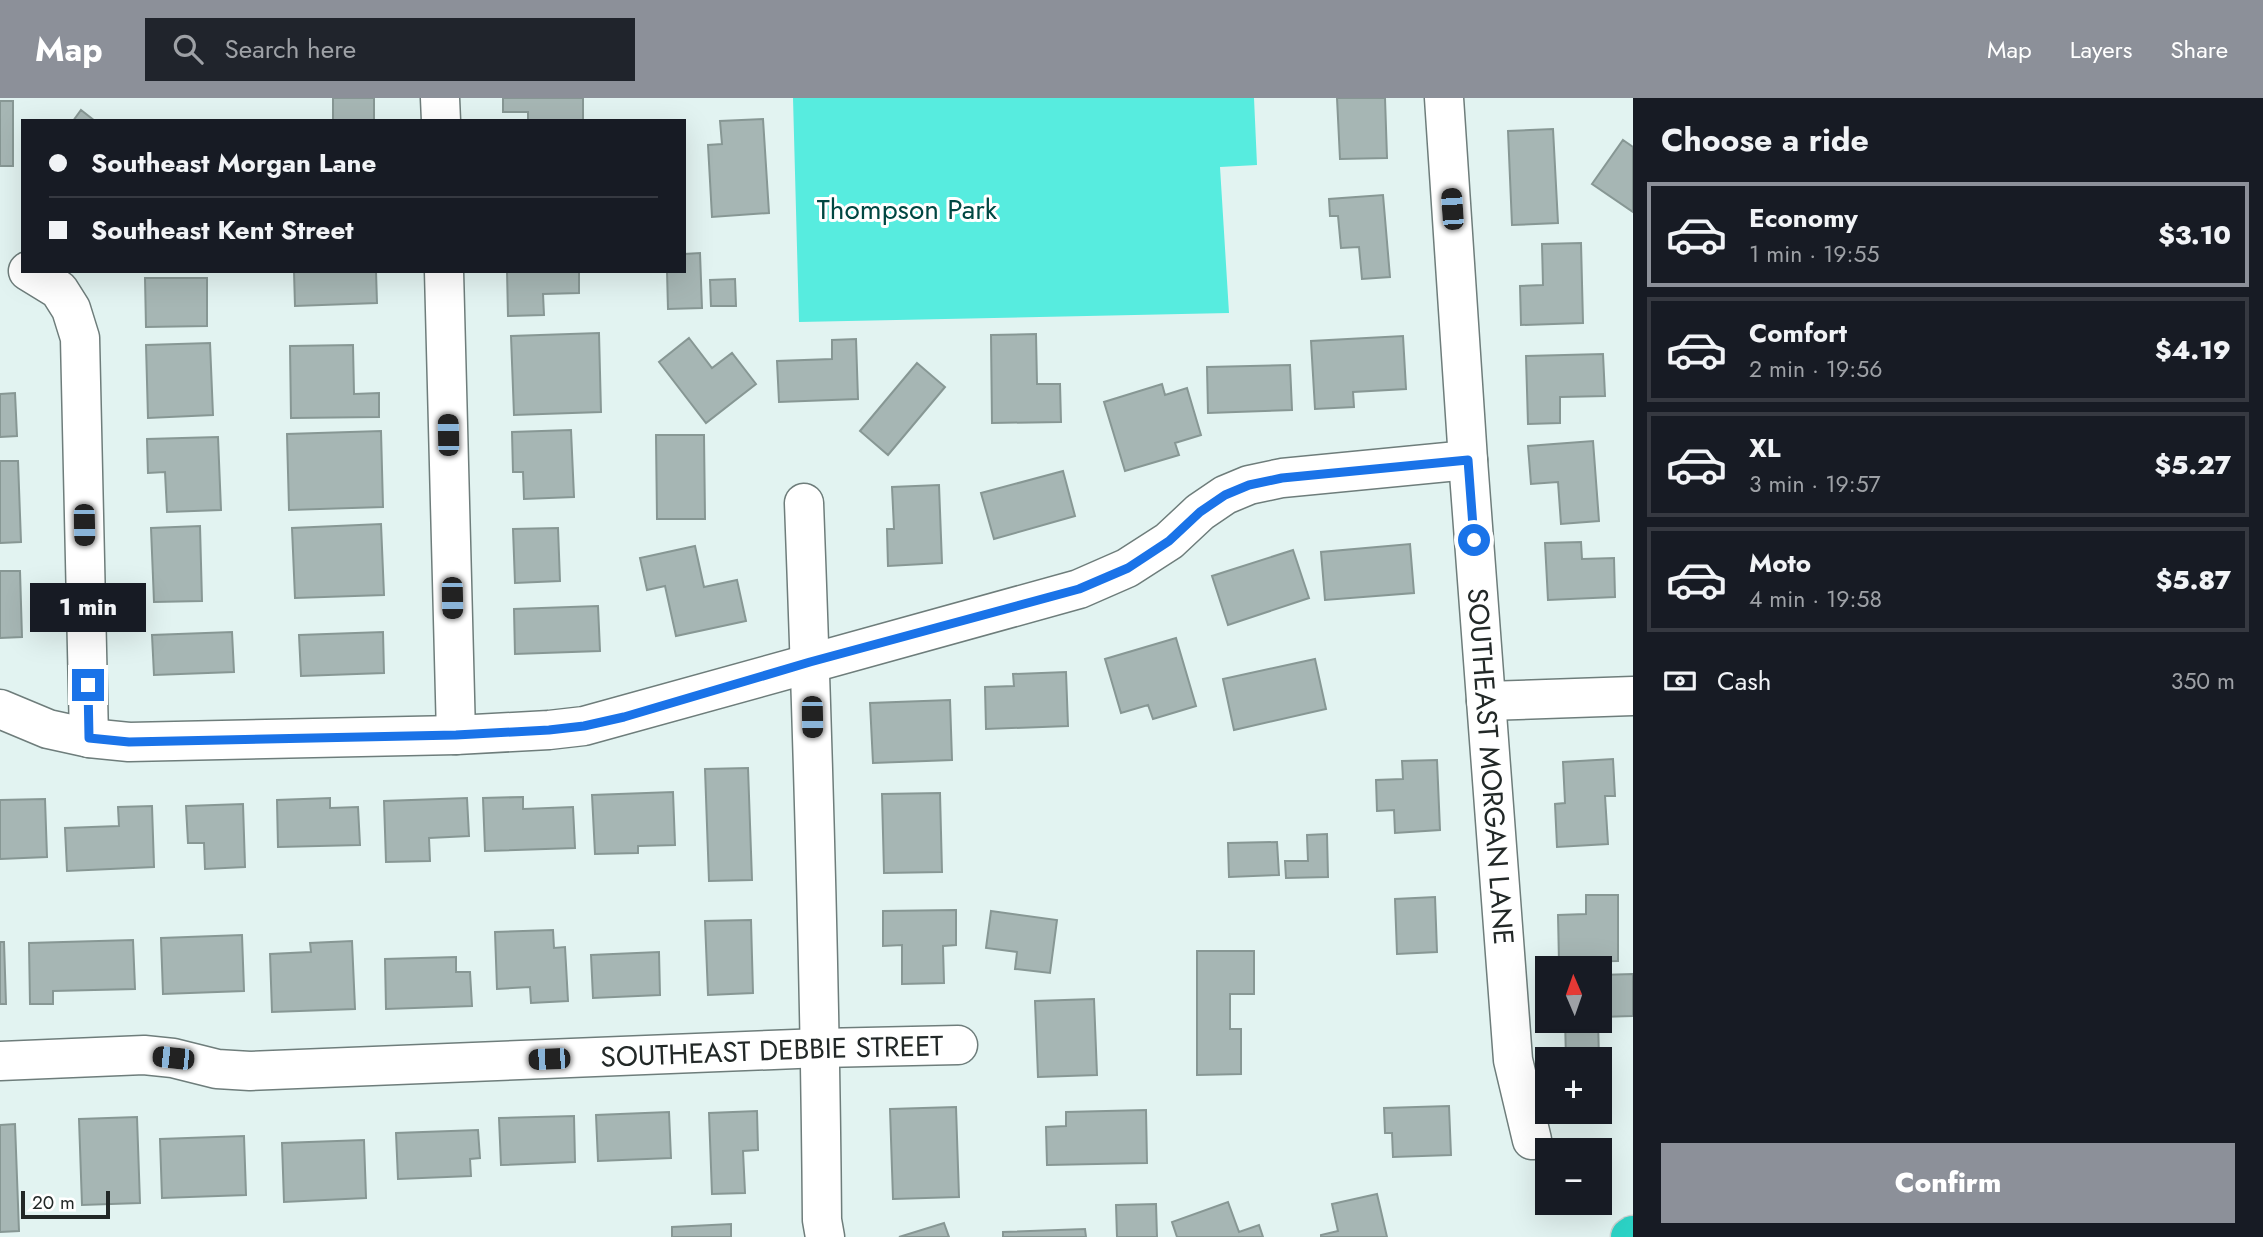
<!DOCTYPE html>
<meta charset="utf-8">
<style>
body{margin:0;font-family:Jost,sans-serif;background:#20242c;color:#f1f3f6;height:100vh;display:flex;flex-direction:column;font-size:26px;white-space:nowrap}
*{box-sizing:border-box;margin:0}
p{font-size:23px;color:#9ea1a6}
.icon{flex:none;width:38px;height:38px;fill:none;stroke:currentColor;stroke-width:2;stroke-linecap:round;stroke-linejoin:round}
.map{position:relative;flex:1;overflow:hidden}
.drawer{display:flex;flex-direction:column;background:#171b24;width:630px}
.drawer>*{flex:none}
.hud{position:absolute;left:21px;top:21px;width:665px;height:154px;border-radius:0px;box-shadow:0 7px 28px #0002;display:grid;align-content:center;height:154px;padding:0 28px;background:#171b24}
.needle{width:46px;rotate:358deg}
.tools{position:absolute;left:1535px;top:858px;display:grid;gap:14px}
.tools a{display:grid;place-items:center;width:77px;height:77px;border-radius:0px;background:#171b24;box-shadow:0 7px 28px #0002;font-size:35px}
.scale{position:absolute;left:21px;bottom:18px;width:89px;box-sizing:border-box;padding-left:7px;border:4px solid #222827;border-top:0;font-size:19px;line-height:24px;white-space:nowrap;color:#222827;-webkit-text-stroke:5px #fff;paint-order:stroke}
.end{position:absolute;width:32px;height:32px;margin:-16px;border:9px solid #1a73e8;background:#fff;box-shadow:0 0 0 4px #fff}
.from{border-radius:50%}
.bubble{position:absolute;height:49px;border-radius:0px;background:#171b24;box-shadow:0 7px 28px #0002;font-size:23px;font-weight:800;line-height:49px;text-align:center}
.car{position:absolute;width:21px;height:42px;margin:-21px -10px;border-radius:9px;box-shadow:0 0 5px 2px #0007;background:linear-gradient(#222 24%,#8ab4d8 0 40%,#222 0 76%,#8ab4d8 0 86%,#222 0)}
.hud b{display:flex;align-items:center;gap:24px;height:66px;font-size:26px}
.hud b+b{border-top:2px solid #363941}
.hud i{width:18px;height:18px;background:#f1f3f6}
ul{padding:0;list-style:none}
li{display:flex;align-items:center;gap:21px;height:105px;margin:0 14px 10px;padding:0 14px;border:4px solid #363941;border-radius:0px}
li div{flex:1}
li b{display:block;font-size:26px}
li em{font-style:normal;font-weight:800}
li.on{border-color:#8c9099}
li>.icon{width:63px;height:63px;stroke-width:1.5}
h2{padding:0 28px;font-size:32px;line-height:84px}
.pay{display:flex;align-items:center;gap:18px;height:77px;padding:0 28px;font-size:26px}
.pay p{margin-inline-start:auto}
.action{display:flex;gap:14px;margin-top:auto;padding:14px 28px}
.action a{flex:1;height:80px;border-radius:0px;background:#8c9099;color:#fff;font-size:28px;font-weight:800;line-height:80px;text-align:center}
header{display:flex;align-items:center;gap:42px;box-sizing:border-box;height:98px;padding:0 35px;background:#8c9099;color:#fff}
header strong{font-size:33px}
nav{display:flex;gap:38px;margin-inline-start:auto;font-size:24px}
.search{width:490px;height:63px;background:#20242c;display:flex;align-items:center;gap:18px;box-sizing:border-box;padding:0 24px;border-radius:0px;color:#9ea1a6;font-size:26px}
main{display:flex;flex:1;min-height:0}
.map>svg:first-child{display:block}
</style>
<header>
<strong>Map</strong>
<div class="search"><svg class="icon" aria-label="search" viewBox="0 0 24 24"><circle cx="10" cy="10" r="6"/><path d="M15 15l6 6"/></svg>Search here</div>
<nav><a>Map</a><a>Layers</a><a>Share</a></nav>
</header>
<main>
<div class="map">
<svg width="1633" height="1139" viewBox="0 0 1633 1139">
<rect width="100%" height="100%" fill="#e2f3f1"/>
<!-- green -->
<path fill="#57ecdf" d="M793,0h461l3,67 -37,2 9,146 -430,9z"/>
<!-- building -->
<path fill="#a6b6b4" stroke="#879794" stroke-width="2" d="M333,0h41v23h-41z
M503,0h80v23h-55v-9h-25z
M1337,0h48l2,60 -47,1z
M0,3h13v65h-13z
M81,12l14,11h-22z
M763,21l6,94 -57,4 -4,-72 14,-1 -2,-23z
M1553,31l5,94 -46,2 -4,-94z
M1623,42l10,7v65l-41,-28z
M1383,97l7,82 -28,2 -3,-32 -18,1 -3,-32h-8l-1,-17z
M1581,145l2,80 -62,2 -1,-39 23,-1 -1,-41z
M700,155l2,55 -34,1 -1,-38h17v-17z
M294,173h82l1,32 -82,3z
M507,173h72v22l-36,1 1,21 -36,1z
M145,180h62v48l-61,1z
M735,181l1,27h-25l-1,-26z
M599,235l2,79 -87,3 -3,-79z
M1036,236l1,50h23l1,38 -69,1 -1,-88z
M1403,238l3,53 -53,3 1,15 -39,2 -4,-68z
M689,240l23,30 20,-15 24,31 -50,39 -47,-61z
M856,241l2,60 -79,3 -2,-41 55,-2v-19z
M210,245l3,72 -65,3 -2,-73z
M353,247l1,49 25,-1v24l-88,1 -1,-72z
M1603,256l2,42 -45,1v26l-32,1 -2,-68z
M917,265l28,24 -57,68 -28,-24z
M1290,267l2,45 -84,3 -1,-46z
M1162,286l3,11 22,-7 14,47 -26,8 4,12 -54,16 -21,-69z
M15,295l2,43 -17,1v-43z
M571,332l3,67 -50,2 -1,-27h-10l-1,-40z
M381,333l2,76 -94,3 -2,-76z
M656,337h48l1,84h-48z
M218,339l3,73 -54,2 -2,-40 -17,1 -1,-34z
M1593,343l6,80 -38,3 -3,-42 -27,2 -3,-38z
M0,363h18l3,81 -21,1z
M1063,373l12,45 -81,23 -13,-46z
M939,387l3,78 -54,3 -1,-37h7l-2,-42z
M381,426l3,71 -89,3 -3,-70z
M200,428l2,75 -48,1 -3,-74z
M558,430l2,53 -45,2 -2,-54z
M1581,444l1,17 32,-1 1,39 -67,3 -3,-57z
M1410,446l4,49 -89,7 -4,-48z
M695,448l9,41 33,-7 9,41 -70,15 -11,-50 -18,4 -7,-32z
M1293,452l16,48 -81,27 -16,-49z
M0,473h20l2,66 -22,1z
M598,508l2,45 -85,3 -1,-45z
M232,534l2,40 -80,3 -2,-40z
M383,534l1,41 -83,3 -2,-41z
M1176,540l20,68 -43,13 -5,-14 -27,8 -16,-54z
M1315,561l11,50 -92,21 -11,-51z
M1066,574l2,54 -82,3 -1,-42 29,-1 -1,-12z
M950,602l2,60 -79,3 -3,-60z
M1613,661l2,37h-10l3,48 -51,3 -2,-43 10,-1 -2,-41z
M1437,662l3,70 -45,3 -1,-23 -17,1 -1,-31 27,-1 -1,-18z
M748,670l4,112 -43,1 -4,-112z
M673,694l2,53 -37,1v7l-43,1 -3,-59z
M940,695l2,79 -58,1 -2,-79z
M523,699v12l50,-2 2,41 -90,3 -2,-53z
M330,700v10l28,-1 2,38 -82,2 -1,-47z
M467,700l2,38 -40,2 1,23 -44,1 -2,-61z
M45,701l2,58 -47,2v-59z
M243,706l2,63 -40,2 -1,-26h-16l-2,-37z
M152,708l2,61 -87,4 -2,-43 54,-2 -1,-19z
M1327,736l1,43 -42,1 -1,-17h23l-1,-26z
M1277,744l2,33 -50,2 -1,-34z
M1586,797h32v66l-59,1 -1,-47 28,-1z
M1435,799l2,55 -40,2 -2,-55z
M956,812v35l-13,1 1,37 -42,1v-39l-19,1v-35z
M991,813l66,9 -7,53 -35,-4 2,-17 -31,-4z
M751,822l2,73 -45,2 -3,-74z
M553,832l1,18 11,-1 3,54 -37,2 -1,-16 -33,2 -2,-57z
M242,837l2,56 -81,3 -2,-56z
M133,842l2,49 -82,2v13h-23l-1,-61z
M352,843l3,68 -83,3 -2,-58 41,-2 -1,-9z
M0,844h4l2,62h-6z
M1197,853h57v43h-24v35h11v45l-44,1z
M659,854l1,43 -67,3 -2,-43z
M456,859v15h14l2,34 -86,3 -1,-50z
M1633,876v42l-33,1v-42z
M1094,901l3,76 -59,2 -3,-76z
M1565,922h33l1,39h-33z
M1449,1008l2,49 -58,2 -1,-24h-7l-1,-25z
M956,1009l3,90 -66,2 -3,-90z
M1146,1012l1,53 -100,2 -1,-38 20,-1v-14z
M757,1013l1,39 -15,1 2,42 -33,1 -3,-81z
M669,1014l2,46 -73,3 -2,-46z
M574,1018l1,46 -74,3 -2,-47z
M137,1019l3,86 -58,2 -3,-86z
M15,1026l4,107 -19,1v-107z
M478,1032l2,28 -10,1 1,17 -73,3 -2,-46z
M244,1038l2,59 -84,3 -2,-59z
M364,1042l2,58 -82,4 -2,-59z
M1377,1096l10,43h-66v-2l17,-4 -6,-27z
M1228,1104l11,30 20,-7 4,12h-86l-5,-15z
M1156,1106l1,33h-40l-1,-32z
M944,1125l5,14h-50z
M731,1126v13h-59v-10z
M1085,1131l1,8h-83v-5z"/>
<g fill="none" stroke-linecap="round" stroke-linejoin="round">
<defs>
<g id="minor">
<path d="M440,0l1,23"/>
<path id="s1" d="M1444,0l24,362 45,600 19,80"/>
<path d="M28,173l31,19 12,19 9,29 9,400"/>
<path d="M444,173l12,464"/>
<path d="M804,405c9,239 16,478 18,717l3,17"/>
<path d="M1486,603l147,-5"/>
<path d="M0,611l48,20 41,9 40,4 327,-7 93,-5 35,-4 495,-137 48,-21 42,-27 31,-29 25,-17 24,-10 33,-7 186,-18"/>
<path id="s2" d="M0,963l144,-6 29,3 44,11 33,2 571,-23 137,-3"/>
</g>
<path id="highway" d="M1630,1139l3,-2"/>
</defs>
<!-- minor casing -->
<use href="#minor" stroke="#6e7d7b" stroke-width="41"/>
<!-- highway casing -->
<use href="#highway" stroke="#ced0cf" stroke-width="41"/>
<!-- minor -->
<use href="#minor" stroke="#fff" stroke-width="38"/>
<!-- highway -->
<use href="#highway" stroke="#2cd2c5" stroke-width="38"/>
</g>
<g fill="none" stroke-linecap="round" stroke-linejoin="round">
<!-- route -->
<path stroke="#1a73e8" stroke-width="9" d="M88,587l1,53 40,4 327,-7 93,-5 35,-4 40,-9 186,-55 269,-73 49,-21 41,-27 31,-29 25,-17 24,-10 33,-7 186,-18 6,80"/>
</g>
<g text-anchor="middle" stroke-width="6" stroke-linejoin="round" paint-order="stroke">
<!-- park labels -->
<g font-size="28" fill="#004742" stroke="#fff">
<text x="907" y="121">Thompson Park</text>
</g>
<!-- street labels -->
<g font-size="28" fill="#222827" stroke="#fff">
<text dy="10" stroke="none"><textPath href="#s1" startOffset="670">SOUTHEAST MORGAN LANE</textPath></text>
<text dy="10" stroke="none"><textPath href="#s2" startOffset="774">SOUTHEAST DEBBIE STREET</textPath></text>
</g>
</g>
</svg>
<div class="tools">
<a><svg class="needle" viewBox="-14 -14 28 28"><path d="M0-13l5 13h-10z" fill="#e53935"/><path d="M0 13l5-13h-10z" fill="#9ea1a6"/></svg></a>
<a>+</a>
<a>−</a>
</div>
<div class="scale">20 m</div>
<i class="end from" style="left:1474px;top:442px"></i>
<i class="end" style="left:88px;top:587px"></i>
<div class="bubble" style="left:30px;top:485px;width:116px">1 min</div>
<i class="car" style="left:1452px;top:111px;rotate:356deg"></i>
<i class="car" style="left:448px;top:337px;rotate:359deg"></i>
<i class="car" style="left:84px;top:427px;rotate:179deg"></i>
<i class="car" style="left:452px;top:500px;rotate:179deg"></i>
<i class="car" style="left:812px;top:619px;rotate:179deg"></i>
<i class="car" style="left:173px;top:960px;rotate:276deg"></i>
<i class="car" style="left:549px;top:961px;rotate:268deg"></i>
<div class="hud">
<b><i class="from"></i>Southeast Morgan Lane</b>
<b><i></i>Southeast Kent Street</b>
</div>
</div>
<section class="drawer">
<h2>Choose a ride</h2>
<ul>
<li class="on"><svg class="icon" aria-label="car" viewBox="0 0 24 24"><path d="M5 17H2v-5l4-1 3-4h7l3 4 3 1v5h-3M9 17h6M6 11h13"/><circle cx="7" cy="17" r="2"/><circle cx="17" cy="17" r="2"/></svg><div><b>Economy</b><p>1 min · 19:55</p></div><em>$3.10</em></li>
<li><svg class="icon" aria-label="car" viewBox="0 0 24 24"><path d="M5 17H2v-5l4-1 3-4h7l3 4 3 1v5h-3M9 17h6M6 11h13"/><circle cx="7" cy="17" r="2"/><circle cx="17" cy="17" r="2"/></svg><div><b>Comfort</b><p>2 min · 19:56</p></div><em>$4.19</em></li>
<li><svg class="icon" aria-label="car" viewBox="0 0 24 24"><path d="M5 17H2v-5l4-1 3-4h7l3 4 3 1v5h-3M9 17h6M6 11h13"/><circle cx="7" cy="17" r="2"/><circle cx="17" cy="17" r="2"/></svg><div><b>XL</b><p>3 min · 19:57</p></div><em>$5.27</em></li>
<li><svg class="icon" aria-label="car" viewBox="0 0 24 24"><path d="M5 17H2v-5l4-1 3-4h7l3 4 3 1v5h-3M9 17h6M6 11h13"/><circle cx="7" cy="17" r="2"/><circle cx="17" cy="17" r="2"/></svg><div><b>Moto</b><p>4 min · 19:58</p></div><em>$5.87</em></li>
</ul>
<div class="pay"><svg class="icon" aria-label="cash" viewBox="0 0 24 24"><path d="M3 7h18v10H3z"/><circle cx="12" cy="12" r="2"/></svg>Cash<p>350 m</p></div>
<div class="action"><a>Confirm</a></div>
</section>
</main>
